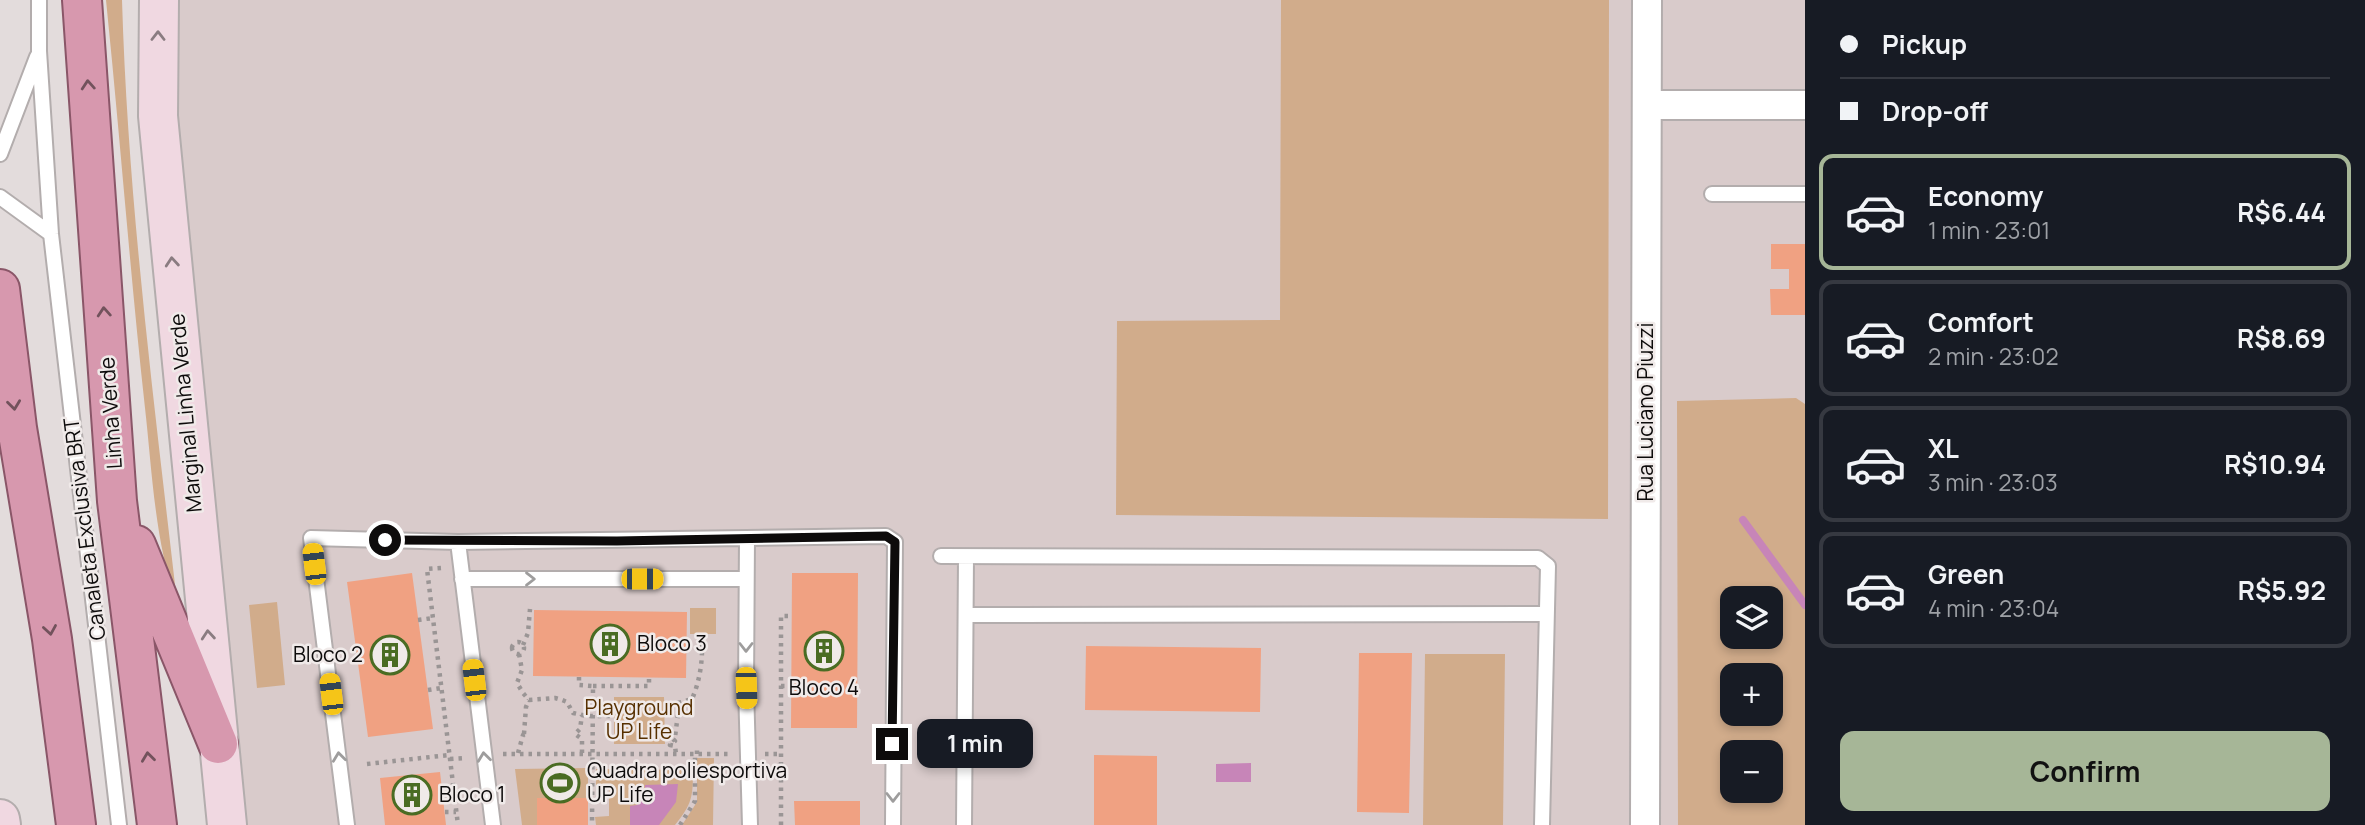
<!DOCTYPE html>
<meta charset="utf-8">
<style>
body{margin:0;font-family:Manrope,sans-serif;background:#20242c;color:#f1f3f6;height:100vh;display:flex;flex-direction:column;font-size:26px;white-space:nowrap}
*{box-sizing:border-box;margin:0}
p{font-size:23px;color:#9ea1a6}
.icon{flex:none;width:38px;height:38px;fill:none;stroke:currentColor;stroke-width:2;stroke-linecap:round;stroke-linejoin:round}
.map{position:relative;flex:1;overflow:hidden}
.sheet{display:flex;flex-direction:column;background:#171b24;width:560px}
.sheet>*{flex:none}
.hud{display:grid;align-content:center;height:154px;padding:0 35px;background:#171b24}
.fabs{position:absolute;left:1720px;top:586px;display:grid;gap:14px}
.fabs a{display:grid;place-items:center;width:63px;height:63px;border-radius:14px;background:#171b24;box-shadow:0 4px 10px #0003;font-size:35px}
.end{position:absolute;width:32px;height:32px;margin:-16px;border:9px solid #0d0b0b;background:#fff;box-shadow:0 0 0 4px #fff}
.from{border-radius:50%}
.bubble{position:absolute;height:49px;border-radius:14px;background:#171b24;box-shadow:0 4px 10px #0003;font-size:23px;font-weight:700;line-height:49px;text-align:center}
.car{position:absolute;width:21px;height:42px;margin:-21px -10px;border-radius:9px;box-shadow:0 0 5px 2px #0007;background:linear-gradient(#f5c518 24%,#345 0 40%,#f5c518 0 76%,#345 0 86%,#f5c518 0)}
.hud b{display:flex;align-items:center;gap:24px;height:66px;font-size:26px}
.hud b+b{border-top:2px solid #363941}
.hud i{width:18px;height:18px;background:#f1f3f6}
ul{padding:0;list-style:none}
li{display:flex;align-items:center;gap:21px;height:116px;margin:0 14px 10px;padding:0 21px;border:4px solid #363941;border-radius:14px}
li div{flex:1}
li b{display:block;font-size:26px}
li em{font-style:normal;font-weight:700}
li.current{border-color:#a6b697}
li>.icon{width:63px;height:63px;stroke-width:1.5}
.action{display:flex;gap:14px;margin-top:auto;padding:14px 35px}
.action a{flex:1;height:80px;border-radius:14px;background:#a6b697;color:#111;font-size:28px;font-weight:700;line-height:80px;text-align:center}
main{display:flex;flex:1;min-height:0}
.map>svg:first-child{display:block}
</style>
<main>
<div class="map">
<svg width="1805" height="825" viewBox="0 0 1805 825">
<rect width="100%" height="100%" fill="#e3dcdc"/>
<!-- built -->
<path fill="#d9cbcb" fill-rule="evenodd" d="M159,0h1646v825h-1574zM1732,598h39v39h-39zM1732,676h39v38h-39zM1732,752h39v39h-39z"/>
<!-- green -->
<path fill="#d1ac8b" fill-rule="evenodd" d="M106,0h16c6,202 32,402 55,602 -22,-56 -25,-133 -32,-194 -15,-136 -25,-272 -39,-408z
M1281,0h328l-1,519 -492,-4 1,-194 163,-1z
M1796,398l9,6v421h-127l-1,-424zM1732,598h39v39h-39zM1732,676h39v38h-39zM1732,752h39v39h-39z
M277,602l8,83 -28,3 -8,-83z
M690,608h26v26h-26z
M1425,654h80l-2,171h-80z
M614,697h50l1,47h-51z
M697,758h17l-1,67h-31l15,-23z
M588,768v30h-51v27h-15l-7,-56z
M596,769l97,1c0,27 -1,34 -18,55h-79l-1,-8 14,-1v-30l-13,-1z"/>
<!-- water -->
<path fill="#c785b8" d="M1251,763v19h-35v-18z
M678,784l-2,18 -17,23h-29v-19l7,-1 8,-8v-12z"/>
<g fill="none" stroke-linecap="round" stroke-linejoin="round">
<!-- stream -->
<path stroke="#c785b8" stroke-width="8" d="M1743,520l62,85"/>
</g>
<!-- building -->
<path fill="#f0a182" d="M1771,244h34v71h-34l-1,-26h19v-20h-18z
M412,573l21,156 -65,8 -21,-155z
M792,573h66l-1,155h-66z
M534,610l153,2 -1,66 -153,-2z
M1086,646l175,2 -1,64 -175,-2z
M1359,653h53l-3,160 -52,-1z
M1094,755l63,1v69h-63z
M440,772l6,53h-61l-5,-47z
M537,798h51v27h-51z
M794,801h66v24h-65z"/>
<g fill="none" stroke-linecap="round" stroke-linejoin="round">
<defs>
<path id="service" d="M39,0v51l12,183 68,591
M0,154l37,-97
M1712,194h93
M0,197l51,37
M747,539l-1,149 4,137
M458,542l35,283
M941,556l597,2 10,8 -6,259
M462,579h283
M966,615l580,-1
M347,825l-36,-287 147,4 428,-6 9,6 -2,283
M964,825l2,-267"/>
<path id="minor" d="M1647,105h158
M1645,825l2,-825"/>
<path id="secondary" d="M159,0l-1,116 69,709
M0,819l1,6"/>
<path id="trunk" d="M82,0l35,501 40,324
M0,289l17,139 35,211 24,186
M136,545l82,199"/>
</defs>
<!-- service casing -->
<use href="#service" stroke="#b3adad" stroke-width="18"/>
<!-- minor casing -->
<use href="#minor" stroke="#b3adad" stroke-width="32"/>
<!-- secondary casing -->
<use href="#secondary" stroke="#b3adad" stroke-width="42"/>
<!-- trunk casing -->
<use href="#trunk" stroke="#8a5668" stroke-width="42"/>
<!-- path -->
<path stroke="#9a9595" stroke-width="4.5" stroke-dasharray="3.5 5" stroke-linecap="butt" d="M441,568l-14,1 31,256
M418,620l15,-2
M512 648a6 6 0 1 1 12 0a6 6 0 1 1-12 0Z
M523,645l5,-12 2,-24
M519,654l3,16 -5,13 6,10 6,7 26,-2 7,2 5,2 6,11 14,3h27
M579,677v8l14,1 -1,139
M593,686h56v-8
M781,686h10
M428,690l13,-2
M678,703l14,-4c8,-18 12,-43 9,-64
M665,707l13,-4 1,3 -4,31 -2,2 2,2 -5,4 5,1 1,8
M524,734l2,-27 3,-7
M518,753l5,-18 6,-2
M582,753v-14l-7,-5 5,-5 2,-14
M503,754h225
M697,754v-8
M765,754h15
M450,759l16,-1
M367,764l82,-9
M445,812h11
M680,825l15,-24v-47
M781,825v-209h11"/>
<!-- service -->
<use href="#service" stroke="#fff" stroke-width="14"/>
<!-- minor -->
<use href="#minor" stroke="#fff" stroke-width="28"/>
<!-- secondary -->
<use href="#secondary" stroke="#f0d8e1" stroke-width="38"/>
<!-- trunk -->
<use href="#trunk" stroke="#d798ae" stroke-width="38"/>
</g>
<!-- one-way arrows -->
<defs><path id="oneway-chevron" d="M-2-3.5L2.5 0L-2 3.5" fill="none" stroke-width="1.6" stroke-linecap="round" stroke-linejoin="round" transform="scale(1.75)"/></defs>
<g stroke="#8a7c81">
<use href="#oneway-chevron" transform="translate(158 36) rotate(-90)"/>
<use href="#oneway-chevron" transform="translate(172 262) rotate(-95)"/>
<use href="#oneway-chevron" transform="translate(208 635) rotate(-95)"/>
</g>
<g stroke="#72525c">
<use href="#oneway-chevron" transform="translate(88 85) rotate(-94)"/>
<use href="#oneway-chevron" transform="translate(104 312) rotate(-94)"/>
<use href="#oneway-chevron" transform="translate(14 405) rotate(83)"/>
<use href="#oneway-chevron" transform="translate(50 630) rotate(81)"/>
<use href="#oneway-chevron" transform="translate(148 757) rotate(-97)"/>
</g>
<g stroke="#9e9d9d">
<use href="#oneway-chevron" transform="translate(530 579)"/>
<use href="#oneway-chevron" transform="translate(746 647) rotate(90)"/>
<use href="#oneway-chevron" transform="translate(339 757) rotate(-97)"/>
<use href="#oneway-chevron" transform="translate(484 757) rotate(-97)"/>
<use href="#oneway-chevron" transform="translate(893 797) rotate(90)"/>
</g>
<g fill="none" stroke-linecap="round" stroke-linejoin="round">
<!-- route -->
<path stroke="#0d0b0b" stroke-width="9" d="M385,540l232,1 269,-5 9,6 -3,202"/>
</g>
<!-- icons -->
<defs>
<symbol id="building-ring" viewBox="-11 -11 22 22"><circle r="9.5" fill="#f0eae9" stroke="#4a6c23" stroke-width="1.5"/><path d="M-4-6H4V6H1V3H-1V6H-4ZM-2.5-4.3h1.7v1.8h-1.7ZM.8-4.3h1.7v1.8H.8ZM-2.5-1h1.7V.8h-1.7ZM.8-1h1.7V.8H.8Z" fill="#4a6c23"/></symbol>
<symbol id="stadium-ring" viewBox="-11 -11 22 22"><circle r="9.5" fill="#f0eae9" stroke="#4a6c23" stroke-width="1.5"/><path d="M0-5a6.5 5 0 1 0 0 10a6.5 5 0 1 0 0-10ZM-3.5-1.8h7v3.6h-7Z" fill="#4a6c23"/></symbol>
</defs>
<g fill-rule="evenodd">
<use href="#building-ring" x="588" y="622" width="44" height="44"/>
<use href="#building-ring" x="802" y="629" width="44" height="44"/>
<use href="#building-ring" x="368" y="633" width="44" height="44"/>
<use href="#stadium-ring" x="538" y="761" width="44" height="44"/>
<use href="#building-ring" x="390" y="773" width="44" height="44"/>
</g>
<g text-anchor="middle" stroke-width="5" stroke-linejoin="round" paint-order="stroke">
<!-- street labels -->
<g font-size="21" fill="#0d0b0b" stroke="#f0eae9">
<text transform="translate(1646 412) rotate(-90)" y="7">Rua Luciano Piuzzi</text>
<text transform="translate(111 413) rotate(-94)" y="7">Linha Verde</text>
<text transform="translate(186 413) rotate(-95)" y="7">Marginal Linha Verde</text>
<text transform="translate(85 529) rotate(-97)" y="7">Canaleta Exclusiva BRT</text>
</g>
<!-- poi labels -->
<g font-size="21" fill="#0d0b0b" stroke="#f0eae9" text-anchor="start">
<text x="637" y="651">Bloco 3</text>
<text x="363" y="662" text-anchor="end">Bloco 2</text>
<text x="824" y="695" text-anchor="middle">Bloco 4</text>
<text x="587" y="778">Quadra poliesportiva<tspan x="587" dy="24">UP Life</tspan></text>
<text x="439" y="802">Bloco 1</text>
</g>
<!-- park labels -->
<g font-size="21" fill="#573000" stroke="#f0eae9">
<text x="639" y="715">Playground<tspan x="639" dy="24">UP Life</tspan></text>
</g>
</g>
</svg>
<div class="fabs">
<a><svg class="icon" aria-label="layers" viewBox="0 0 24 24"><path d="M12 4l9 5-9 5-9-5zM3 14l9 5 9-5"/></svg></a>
<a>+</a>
<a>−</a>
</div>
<i class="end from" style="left:385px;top:540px"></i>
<i class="end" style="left:892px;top:744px"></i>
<div class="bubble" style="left:917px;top:719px;width:116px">1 min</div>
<i class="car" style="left:314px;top:564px;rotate:353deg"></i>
<i class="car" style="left:642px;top:579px;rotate:90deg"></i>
<i class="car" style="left:474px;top:680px;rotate:353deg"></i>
<i class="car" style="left:746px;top:688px;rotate:178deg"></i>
<i class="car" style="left:331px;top:694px;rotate:353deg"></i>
</div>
<section class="sheet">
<div class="hud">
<b><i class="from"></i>Pickup</b>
<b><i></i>Drop-off</b>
</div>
<ul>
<li class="current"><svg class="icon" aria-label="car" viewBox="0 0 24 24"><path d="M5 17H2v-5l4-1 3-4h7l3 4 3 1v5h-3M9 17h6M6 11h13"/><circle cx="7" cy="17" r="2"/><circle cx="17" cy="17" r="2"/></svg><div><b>Economy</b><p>1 min · 23:01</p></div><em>R$6.44</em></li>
<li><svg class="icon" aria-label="car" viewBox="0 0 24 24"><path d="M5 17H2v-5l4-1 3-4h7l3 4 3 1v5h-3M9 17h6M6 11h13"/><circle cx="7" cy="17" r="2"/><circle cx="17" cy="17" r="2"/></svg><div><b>Comfort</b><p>2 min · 23:02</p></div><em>R$8.69</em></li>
<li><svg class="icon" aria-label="car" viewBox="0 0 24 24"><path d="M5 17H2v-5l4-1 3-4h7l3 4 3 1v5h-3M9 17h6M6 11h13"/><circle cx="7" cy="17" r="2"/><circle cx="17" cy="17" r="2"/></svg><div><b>XL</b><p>3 min · 23:03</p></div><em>R$10.94</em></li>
<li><svg class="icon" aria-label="car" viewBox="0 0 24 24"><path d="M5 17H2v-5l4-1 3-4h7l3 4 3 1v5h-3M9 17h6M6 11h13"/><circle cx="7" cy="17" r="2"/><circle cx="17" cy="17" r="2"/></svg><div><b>Green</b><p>4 min · 23:04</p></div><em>R$5.92</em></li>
</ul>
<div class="action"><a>Confirm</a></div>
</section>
</main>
